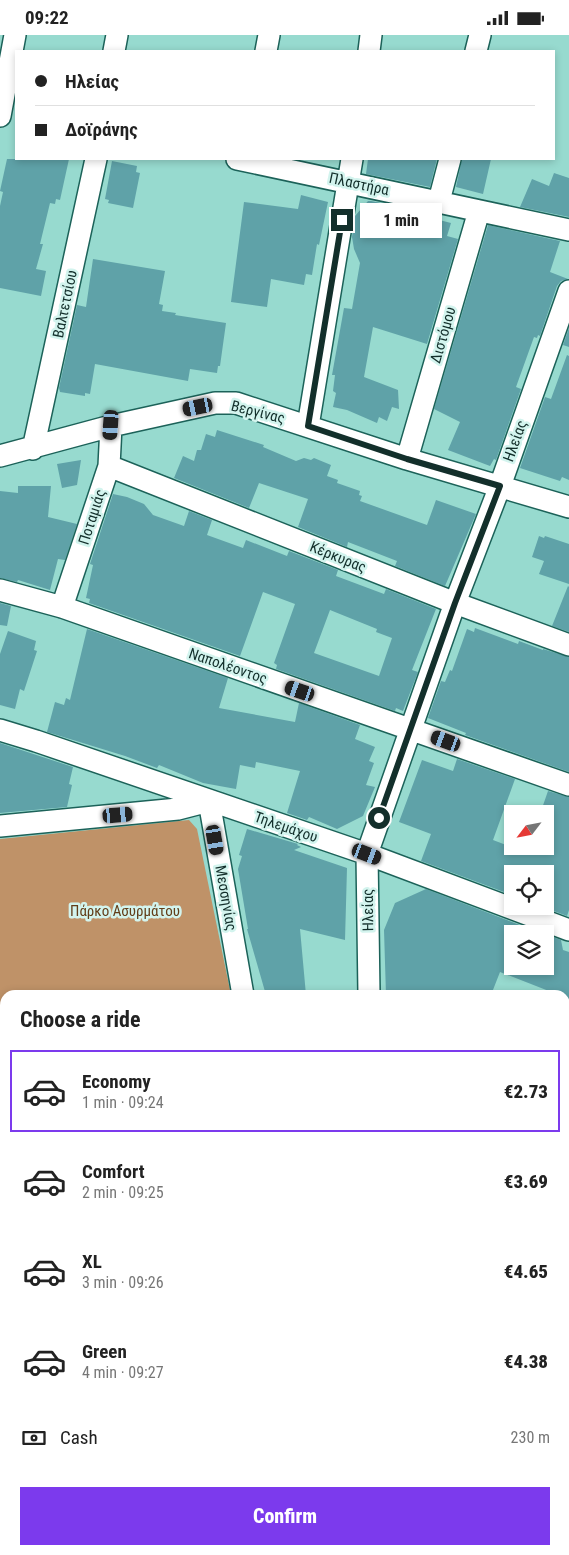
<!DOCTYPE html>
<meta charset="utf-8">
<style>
body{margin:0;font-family:"Roboto Condensed",sans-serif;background:#f2f2f2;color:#222;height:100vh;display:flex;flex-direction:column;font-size:19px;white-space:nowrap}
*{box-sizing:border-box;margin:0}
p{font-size:16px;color:#767676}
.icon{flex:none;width:28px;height:28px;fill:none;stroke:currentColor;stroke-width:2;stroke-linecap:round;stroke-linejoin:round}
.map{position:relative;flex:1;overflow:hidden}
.side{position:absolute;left:0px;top:955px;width:570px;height:565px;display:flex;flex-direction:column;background:#fff;border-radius:15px 15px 0 0;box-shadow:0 2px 8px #0003}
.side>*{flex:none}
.banner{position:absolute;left:15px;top:15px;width:540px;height:110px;border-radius:0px;box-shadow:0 2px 8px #0003;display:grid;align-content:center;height:110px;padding:0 20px;background:#fff}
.needle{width:32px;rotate:238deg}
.fabs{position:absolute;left:504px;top:770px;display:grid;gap:10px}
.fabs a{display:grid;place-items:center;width:50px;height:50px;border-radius:0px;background:#fff;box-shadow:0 2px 8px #0003;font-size:25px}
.end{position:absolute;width:22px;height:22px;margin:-11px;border:6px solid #132f2b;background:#fff;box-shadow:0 0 0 2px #fff}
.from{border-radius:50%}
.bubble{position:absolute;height:35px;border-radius:0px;background:#fff;box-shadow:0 2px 8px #0003;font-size:16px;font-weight:800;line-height:35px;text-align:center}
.car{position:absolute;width:15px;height:30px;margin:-15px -8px;border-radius:6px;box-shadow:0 0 4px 1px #0007;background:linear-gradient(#222 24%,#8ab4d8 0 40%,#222 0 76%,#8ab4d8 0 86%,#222 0)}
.banner b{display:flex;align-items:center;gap:18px;height:48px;font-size:19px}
.banner b+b{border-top:1px solid #e0e0e0}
.banner i{width:12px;height:12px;background:#222}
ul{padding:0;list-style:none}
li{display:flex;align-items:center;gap:15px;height:82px;margin:0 10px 8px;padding:0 10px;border:2px solid transparent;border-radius:0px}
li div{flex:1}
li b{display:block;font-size:19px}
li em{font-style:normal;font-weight:800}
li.on{border-color:#7c3aed}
li>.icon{width:45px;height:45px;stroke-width:1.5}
h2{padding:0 20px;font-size:22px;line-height:60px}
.pay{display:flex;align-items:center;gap:12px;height:55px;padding:0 20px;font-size:19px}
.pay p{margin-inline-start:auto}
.button{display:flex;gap:10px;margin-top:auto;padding:10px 20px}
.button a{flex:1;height:58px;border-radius:0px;background:#7c3aed;color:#fff;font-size:20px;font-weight:800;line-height:58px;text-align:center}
.status{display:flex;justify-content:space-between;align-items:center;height:35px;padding:0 25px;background:#fff;direction:ltr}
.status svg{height:14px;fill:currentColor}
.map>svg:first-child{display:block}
</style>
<div class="status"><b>09:22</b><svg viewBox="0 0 49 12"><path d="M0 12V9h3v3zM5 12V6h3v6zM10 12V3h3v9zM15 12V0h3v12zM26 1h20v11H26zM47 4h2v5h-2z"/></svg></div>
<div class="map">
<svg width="569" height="1520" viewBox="0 0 569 1520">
<rect width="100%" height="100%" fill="#97dacf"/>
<!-- green -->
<path fill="#bf9268" d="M189,785l8,9 34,166h-226v371l-5,1v-528z"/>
<!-- building -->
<path fill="#5fa2a8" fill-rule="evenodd" d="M7,124h62l-9,41 -4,-1 -1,5 -5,-1 -10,41h3l-7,25 10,2 -5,25 -41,-8v-82l3,-14 -3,-1z
M368,124h69l-7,28 -64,-13z
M462,124h29l-8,35 -27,-7z
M112,126l25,5 -1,6 4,1 -7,35 -25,-5 1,-3 -4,-1z
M554,138l15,5v39l-49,-10 12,-28 17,7z
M301,160l27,7 -9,43 -2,-1 -5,31 -6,-1 -2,11 -33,-6 -4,28 -36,-5 13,-100 54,7z
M368,166h3l44,9 -3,3 39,10 -4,13 11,3 -31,105 -54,-17 -9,50 34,13 1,19 -7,-2 -5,14 -8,-4 -2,6 -30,-13 -14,-3 3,-14 -3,-2 2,-16h-3l12,-67 8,1 8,-46 -6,-14 -2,-12 3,-21z
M488,190l72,16 -10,31 18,7 -7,2 -4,5 -17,50 -2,-1 -1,3 -3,-1 -18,50 5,2 -25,71 -2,-1 -4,7 -42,-16 12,-28 -26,-13z
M93,224l72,12 -6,33 4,1 -1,6 14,2 -1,2 51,8 -6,43h-2l-1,7 -27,-4 -2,12 -93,-17 -5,30 -5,-1v3l-25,-4 -1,-4 18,-83 9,2z
M569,293v19l-6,-2z
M567,320l2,1v124l-7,-3 -2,4 -40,-13 25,-71 6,2z
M217,395l47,15 -1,2 33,14 8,-3 7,2 3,-2 17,7 -4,11 11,4 -1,3 23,8 -1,4 3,1 -2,5 67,24 9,-25 40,14 -31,72 -50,-20 2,-5 -49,-19 -1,5 -49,-20 10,-28 -49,-16 -10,25 -75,-30 9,-22 11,5 3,-11h4l5,-16 9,3z
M81,425l-4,25 -15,3 -5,-24z
M18,451h33l-3,31 29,7 -12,36 -7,-1 -8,31 -32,-10 -1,2 -17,-4v-87l18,2z
M113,459l14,3 17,7 9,11 31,11 5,-15 23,9 -5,15 36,13 3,-8 41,16 2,-5 49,19 -2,6 48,18 2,-5 50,20 -24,61 6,2 -15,39 -7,-3 -1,3 -119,-42 1,-4 -3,-2 21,-59 -32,-12 -23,64 -151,-53 1,-4 -4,-1 7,-33 -3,-1zM330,575l47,19 -1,3 16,6 -13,38 -65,-23z
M539,501l5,2 1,-2 24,8v40l-30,-10 5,-13 -12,-4z
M568,551l1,1v45l-17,-6z
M0,568l11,3 -4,20 -7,-1z
M475,593l43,16 1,-3 24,9v-1l26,8v115l-104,-37 1,-2 -38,-15 13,-37 4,1 5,-12 2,1 15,-42 7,3z
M87,594l141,49 -9,30 76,14 4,-19 61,22 -5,14 20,8 -6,14 5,2 -8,22 9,2 -12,29 -26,13 -28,-12 -2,3 -20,-7 13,-42 -44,-9 -1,6 -15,-3 -4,24 -33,-6 -44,-18 -2,3 -32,-12 -78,-24 8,-30 9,3 2,-7 4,2z
M8,596l28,10 -2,9 3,1 -13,40 -4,-2 -5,20 -15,-4v-51z
M0,708l73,24 -4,17 3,1 -5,22 -67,6z
M457,724l58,20 -22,61 34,13 2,-7h16v-32h-5l8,-23 21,6v113l-2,6 -26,-10h4v-32h-33v21l-91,-34 10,-27 -32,-12 23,-62 31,11z
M247,794l51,15 -1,1 4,2 -7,3 53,18 -2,72 -45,-11 6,66h-40l-19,-66h1l-10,-60 4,-13 -3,-1z
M426,854l117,45h-31v32h33v-32l16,6 2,10 6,2v47l-4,-2v-2h-6l-59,-23 -9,23h-105l-2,-65 11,-27z"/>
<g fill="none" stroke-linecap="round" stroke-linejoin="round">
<defs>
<path id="street" d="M114,16l3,-16
M266,16l3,-16
M369,16l2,-16
M476,16l4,-16
M0,81l15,-81
M237,124l332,71
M439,166l11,-42
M308,391l44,-267
M33,414l63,-290
M0,421l111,-30 104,-23h21l171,56 162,48
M407,424l72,-248
M109,431l346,137 114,42
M0,555l62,17 507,178
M62,572l47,-141 2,-40
M0,695l36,11 331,113 202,76
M209,766l34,194
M0,791l178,-17 31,-8
M369,960l-2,-141 88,-251 45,-117 69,-195
M565,1035l4,2
M565,1159l4,1
M0,1495l5,-1
M391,1515v5
M498,1515l1,5
M531,1520l21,-5"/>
<path id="secondary" d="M565,1253l4,-1
M0,1357l5,-1
M295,1515l9,5"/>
</defs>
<!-- street casing -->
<use href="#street" stroke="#1c6259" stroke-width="24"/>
<!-- secondary casing -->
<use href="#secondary" stroke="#1c6259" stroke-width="30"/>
<!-- street -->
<use href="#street" stroke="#fff" stroke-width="21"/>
<!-- secondary -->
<use href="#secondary" stroke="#fff" stroke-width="28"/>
</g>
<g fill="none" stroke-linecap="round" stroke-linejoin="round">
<!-- route -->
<path stroke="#132f2b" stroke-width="6" d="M342,185l-34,206 99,33 93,27 -45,117 -76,215"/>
</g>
<g text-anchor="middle" stroke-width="5" stroke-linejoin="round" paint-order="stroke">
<!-- street labels -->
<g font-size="15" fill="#132f2b" stroke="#d3f4ee">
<text transform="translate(359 149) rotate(12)" y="5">Πλαστήρα</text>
<text transform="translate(65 269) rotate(-78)" y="5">Βαλτετσίου</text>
<text transform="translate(443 300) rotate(-74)" y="5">Διστόμου</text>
<text transform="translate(258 377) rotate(14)" y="5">Βεργίνας</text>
<text transform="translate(515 406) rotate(-70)" y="5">Ηλείας</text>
<text transform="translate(92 482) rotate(-72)" y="5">Ποταμιάς</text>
<text transform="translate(338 522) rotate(22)" y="5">Κέρκυρας</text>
<text transform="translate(228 631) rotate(19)" y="5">Ναπολέοντος</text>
<text transform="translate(286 792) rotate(19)" y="5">Τηλεμάχου</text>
<text transform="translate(226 863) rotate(80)" y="5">Μεσσηνίας</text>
<text transform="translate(368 875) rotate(-91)" y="5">Ηλείας</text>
</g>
<!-- park labels -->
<g font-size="15" fill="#623e19" stroke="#d3f4ee">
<text x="125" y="881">Πάρκο Ασυρμάτου</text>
</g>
</g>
</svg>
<div class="fabs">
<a><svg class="needle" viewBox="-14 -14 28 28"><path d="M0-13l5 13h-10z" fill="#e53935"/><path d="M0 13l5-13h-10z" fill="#767676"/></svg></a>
<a><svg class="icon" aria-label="locate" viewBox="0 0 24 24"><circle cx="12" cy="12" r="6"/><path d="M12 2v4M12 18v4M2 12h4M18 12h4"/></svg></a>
<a><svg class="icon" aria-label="layers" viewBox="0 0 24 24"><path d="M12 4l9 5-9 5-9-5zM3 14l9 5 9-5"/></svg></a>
</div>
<i class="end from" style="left:379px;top:783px"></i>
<i class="end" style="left:342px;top:185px"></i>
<div class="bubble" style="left:360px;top:168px;width:82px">1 min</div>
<i class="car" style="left:198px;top:372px;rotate:258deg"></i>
<i class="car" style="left:111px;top:390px;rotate:184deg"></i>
<i class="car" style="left:300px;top:656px;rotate:289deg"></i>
<i class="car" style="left:446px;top:706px;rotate:290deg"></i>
<i class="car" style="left:118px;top:780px;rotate:85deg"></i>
<i class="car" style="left:215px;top:805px;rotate:170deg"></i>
<i class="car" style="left:367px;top:819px;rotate:111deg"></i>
<div class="banner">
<b><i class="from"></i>Ηλείας</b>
<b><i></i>Δοϊράνης</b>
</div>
<section class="side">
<h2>Choose a ride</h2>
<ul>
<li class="on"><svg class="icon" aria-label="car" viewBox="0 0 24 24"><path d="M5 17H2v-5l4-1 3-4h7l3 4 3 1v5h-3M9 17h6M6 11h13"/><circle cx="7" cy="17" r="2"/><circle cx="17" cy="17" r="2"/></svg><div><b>Economy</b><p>1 min · 09:24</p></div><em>€2.73</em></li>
<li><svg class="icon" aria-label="car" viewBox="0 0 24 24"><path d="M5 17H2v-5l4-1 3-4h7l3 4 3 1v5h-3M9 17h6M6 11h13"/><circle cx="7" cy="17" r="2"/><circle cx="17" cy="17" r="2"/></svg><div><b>Comfort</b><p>2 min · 09:25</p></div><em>€3.69</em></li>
<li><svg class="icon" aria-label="car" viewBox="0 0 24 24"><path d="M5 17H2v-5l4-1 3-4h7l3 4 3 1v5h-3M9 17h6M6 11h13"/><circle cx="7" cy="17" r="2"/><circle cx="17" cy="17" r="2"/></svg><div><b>XL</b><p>3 min · 09:26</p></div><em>€4.65</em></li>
<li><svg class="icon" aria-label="car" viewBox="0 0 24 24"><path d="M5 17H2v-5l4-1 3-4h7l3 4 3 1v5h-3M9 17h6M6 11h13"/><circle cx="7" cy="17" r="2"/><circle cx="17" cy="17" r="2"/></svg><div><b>Green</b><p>4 min · 09:27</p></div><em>€4.38</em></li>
</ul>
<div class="pay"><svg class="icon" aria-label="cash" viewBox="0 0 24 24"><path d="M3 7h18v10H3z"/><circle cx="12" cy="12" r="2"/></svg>Cash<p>230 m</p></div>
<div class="button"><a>Confirm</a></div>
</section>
</div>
